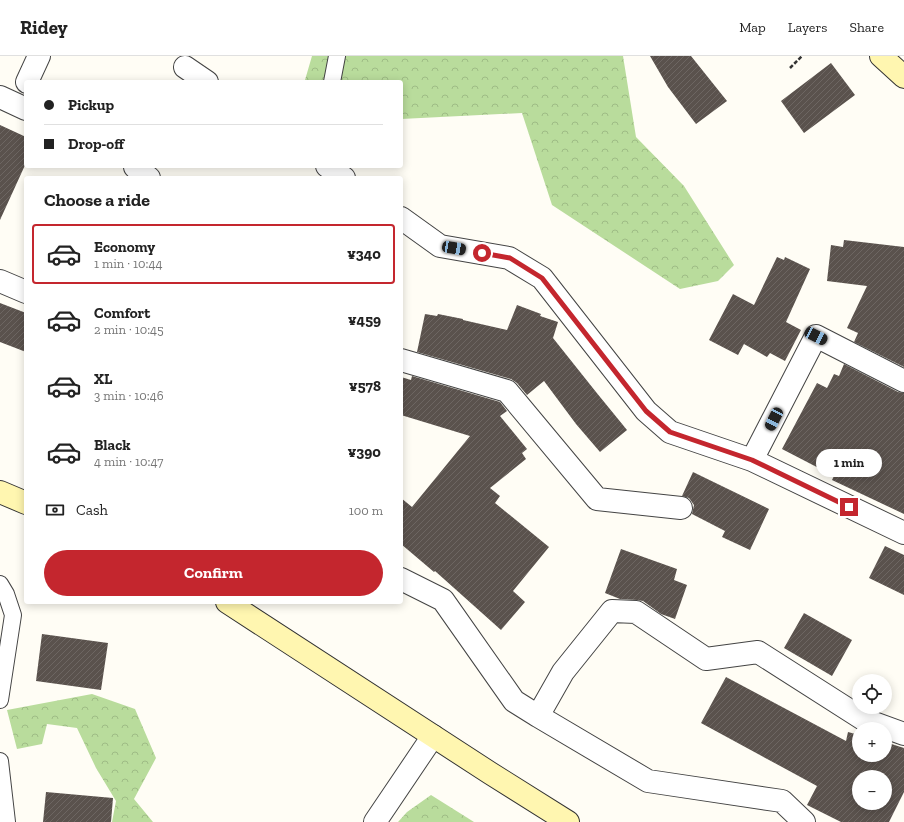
<!DOCTYPE html>
<meta charset="utf-8">
<style>
body{margin:0;font-family:"Zilla Slab",serif;background:#f2f2f2;color:#222;height:100vh;display:flex;flex-direction:column;font-size:15px;white-space:nowrap}
*{box-sizing:border-box;margin:0}
p{font-size:13px;color:#767676}
.icon{flex:none;width:22px;height:22px;fill:none;stroke:currentColor;stroke-width:2;stroke-linecap:round;stroke-linejoin:round}
.map{position:relative;flex:1;overflow:hidden}
.panel{position:absolute;left:24px;top:120px;width:379px;height:428px;display:flex;flex-direction:column;background:#fff;border-radius:4px;box-shadow:0 2px 10px #0003}
.panel>*{flex:none}
.banner{position:absolute;left:24px;top:24px;width:379px;height:88px;border-radius:4px;box-shadow:0 2px 10px #0003;display:grid;align-content:center;height:88px;padding:0 20px;background:#fff}
.buttons{position:absolute;left:852px;top:618px;display:grid;gap:8px}
.buttons a{display:grid;place-items:center;width:40px;height:40px;border-radius:50%;background:#fff;box-shadow:0 2px 10px #0003;font-size:20px}
.end{position:absolute;width:18px;height:18px;margin:-9px;border:5px solid #c4262e;background:#fff;box-shadow:0 0 0 2px #fff}
.from{border-radius:50%}
.bubble{position:absolute;height:28px;border-radius:14px;background:#fff;box-shadow:0 2px 10px #0003;font-size:13px;font-weight:800;line-height:28px;text-align:center}
.car{position:absolute;width:12px;height:24px;margin:-12px -6px;border-radius:5px;box-shadow:0 0 3px 1px #0007;background:linear-gradient(#222 24%,#8ab4d8 0 40%,#222 0 76%,#8ab4d8 0 86%,#222 0)}
.banner b{display:flex;align-items:center;gap:14px;height:38px;font-size:15px}
.banner b+b{border-top:1px solid #e0e0e0}
.banner i{width:10px;height:10px;background:#222}
ul{padding:0;list-style:none}
li{display:flex;align-items:center;gap:12px;height:60px;margin:0 8px 6px;padding:0 12px;border:2px solid transparent;border-radius:4px}
li div{flex:1}
li b{display:block;font-size:15px}
li em{font-style:normal;font-weight:800}
li.on{border-color:#c4262e}
li>.icon{width:36px;height:36px;stroke-width:1.5}
h2{padding:0 20px;font-size:18px;line-height:48px}
.pay{display:flex;align-items:center;gap:10px;height:44px;padding:0 20px;font-size:15px}
.pay p{margin-inline-start:auto}
.primary-button{display:flex;gap:8px;margin-top:auto;padding:8px 20px}
.primary-button a{flex:1;height:46px;border-radius:24px;background:#c4262e;color:#fff;font-size:16px;font-weight:800;line-height:46px;text-align:center}
header{display:flex;align-items:center;gap:24px;box-sizing:border-box;height:56px;padding:0 20px;background:#fff;border-bottom:1px solid #e0e0e0}
header strong{font-size:19px}
nav{display:flex;gap:22px;margin-inline-start:auto;font-size:14px}
.map>svg:first-child{display:block}
</style>
<header>
<strong>Ridey</strong>
<nav><a>Map</a><a>Layers</a><a>Share</a></nav>
</header>
<div class="map">
<svg width="904" height="766" viewBox="0 0 904 766">
<defs>
<pattern id="forest-crowns" width="20" height="18" patternUnits="userSpaceOnUse"><rect width="20" height="18" fill="#b9dc9c"/><path d="M2 6a3 3 0 1 1 6 0M12 15a3 3 0 1 1 6 0" fill="none" stroke="#9ebc85"/></pattern>
<pattern id="building-hatch" width="6" height="6" patternUnits="userSpaceOnUse"><rect width="6" height="6" fill="#5a524d"/><path d="M-1 1l2-2M0 6l6-6M5 7l2-2" fill="none" stroke="#6d6662"/></pattern>
</defs>
<rect width="100%" height="100%" fill="#fffdf5"/>
<!-- forest -->
<path fill="url(#forest-crowns)" d="M312,0h311l13,81 48,49 50,79 -16,16 -38,8 -128,-84 -30,-92 -121,6v-37h-92l-4,-2z
M92,638l43,15 21,49 -22,41 19,23h-41l4,-21 -20,-33 -19,-40 -30,-4 -5,20 -25,5 -10,-39z
M431,739l43,27h-76l9,-10z"/>
<!-- building -->
<path fill="url(#building-hatch)" fill-rule="evenodd" d="M650,0h41l36,45 -31,23 -28,-37z
M831,7l24,32 -51,38 -23,-32z
M0,69l26,12v26l-26,57z
M844,184l60,7v120l-50,-25 4,-9 -11,-5 20,-42 -40,-5 4,-36 12,2z
M777,201l7,3 1,-3 25,12 -24,53 15,8 -16,31 -15,-8 -3,4 -23,-13 -6,11 -29,-15 24,-46 21,11z
M0,247l26,10v39l-26,-10z
M517,249l24,9 -1,2 18,6 -5,16 43,54 31,38 -27,22 -24,-28 -32,-43 -17,14 -10,-12 -6,-4 -94,-27 8,-38 12,2 1,-2 25,5v1l44,10z
M844,308l54,28 6,1v121l-72,-34 2,-4 -52,-27 35,-66 10,5 7,-14 5,2z
M412,320l88,26 7,9 -7,5 27,33 -5,4 4,6 -36,29 10,8 -5,7 54,44 -36,44 12,11 -24,28 -66,-59 -1,1 -33,-28v-46l11,9 58,-71 -69,-21v-38l10,3z
M693,416l76,37 -19,41 -28,-13 3,-6 -33,-17 2,-9 -5,-7 -7,-2z
M885,490l19,9v40l-35,-17z
M621,493l56,20 -3,11 13,5 -12,34 -14,-5 -18,-13 -6,-1 -17,-1 -15,-6z
M804,557l48,27 -20,36 -48,-28z
M42,578l66,9 -7,47 -65,-9z
M726,621l120,64 2,-9 11,3v20h26v-13l19,6v44l-15,30h-48l-34,-17 10,-19 -116,-63zM859,721h26v26h-26z
M46,736l67,6 -2,24h-68z"/>
<g fill="none" stroke-linecap="round" stroke-linejoin="round">
<defs>
<path id="lane" d="M332,26l5,-26
M0,528l6,10 7,21 -13,85
M0,705l7,61"/>
<path id="street" d="M185,11l22,15
M27,26l12,-26
M0,41l26,12
M327,110l17,12
M135,111l14,11
M401,162l39,28 69,12 33,20 104,133 24,21 82,28 152,73
M0,225l26,11
M401,304l106,31 90,108 84,9
M752,404l64,-124 88,45
M401,523l42,21 71,101 24,15 110,65 134,20 22,21
M538,660l25,-44 49,-61 24,1 70,47 52,-7 105,67 41,15
M375,766l58,-86"/>
<path id="secondary" d="M881,0l23,21
M0,436l26,11
M227,546l263,171 78,49"/>
</defs>
<!-- lane casing -->
<use href="#lane" stroke="#444" stroke-width="18"/>
<!-- street casing -->
<use href="#street" stroke="#444" stroke-width="24"/>
<!-- secondary casing -->
<use href="#secondary" stroke="#333" stroke-width="24"/>
<!-- path -->
<path stroke="#333" stroke-width="2.5" stroke-dasharray="4 2" stroke-linecap="butt" d="M790,12l12,-12"/>
<!-- lane -->
<use href="#lane" stroke="#fff" stroke-width="16"/>
<!-- street -->
<use href="#street" stroke="#fff" stroke-width="22"/>
<!-- secondary -->
<use href="#secondary" stroke="#fff6b0" stroke-width="22"/>
</g>
<g fill="none" stroke-linecap="round" stroke-linejoin="round">
<!-- route -->
<path stroke="#c4262e" stroke-width="5" d="M482,197l28,5 32,20 104,133 24,21 82,28 97,47"/>
</g>
</svg>
<div class="buttons">
<a><svg class="icon" aria-label="locate" viewBox="0 0 24 24"><circle cx="12" cy="12" r="6"/><path d="M12 2v4M12 18v4M2 12h4M18 12h4"/></svg></a>
<a>+</a>
<a>−</a>
</div>
<i class="end from" style="left:482px;top:197px"></i>
<i class="end" style="left:849px;top:451px"></i>
<div class="bubble" style="left:816px;top:393px;width:66px">1 min</div>
<i class="car" style="left:454px;top:192px;rotate:100deg"></i>
<i class="car" style="left:816px;top:280px;rotate:117deg"></i>
<i class="car" style="left:774px;top:363px;rotate:207deg"></i>
<div class="banner">
<b><i class="from"></i>Pickup</b>
<b><i></i>Drop-off</b>
</div>
<section class="panel">
<h2>Choose a ride</h2>
<ul>
<li class="on"><svg class="icon" aria-label="car" viewBox="0 0 24 24"><path d="M5 17H2v-5l4-1 3-4h7l3 4 3 1v5h-3M9 17h6M6 11h13"/><circle cx="7" cy="17" r="2"/><circle cx="17" cy="17" r="2"/></svg><div><b>Economy</b><p>1 min · 10:44</p></div><em>¥340</em></li>
<li><svg class="icon" aria-label="car" viewBox="0 0 24 24"><path d="M5 17H2v-5l4-1 3-4h7l3 4 3 1v5h-3M9 17h6M6 11h13"/><circle cx="7" cy="17" r="2"/><circle cx="17" cy="17" r="2"/></svg><div><b>Comfort</b><p>2 min · 10:45</p></div><em>¥459</em></li>
<li><svg class="icon" aria-label="car" viewBox="0 0 24 24"><path d="M5 17H2v-5l4-1 3-4h7l3 4 3 1v5h-3M9 17h6M6 11h13"/><circle cx="7" cy="17" r="2"/><circle cx="17" cy="17" r="2"/></svg><div><b>XL</b><p>3 min · 10:46</p></div><em>¥578</em></li>
<li><svg class="icon" aria-label="car" viewBox="0 0 24 24"><path d="M5 17H2v-5l4-1 3-4h7l3 4 3 1v5h-3M9 17h6M6 11h13"/><circle cx="7" cy="17" r="2"/><circle cx="17" cy="17" r="2"/></svg><div><b>Black</b><p>4 min · 10:47</p></div><em>¥390</em></li>
</ul>
<div class="pay"><svg class="icon" aria-label="cash" viewBox="0 0 24 24"><path d="M3 7h18v10H3z"/><circle cx="12" cy="12" r="2"/></svg>Cash<p>100 m</p></div>
<div class="primary-button"><a>Confirm</a></div>
</section>
</div>
